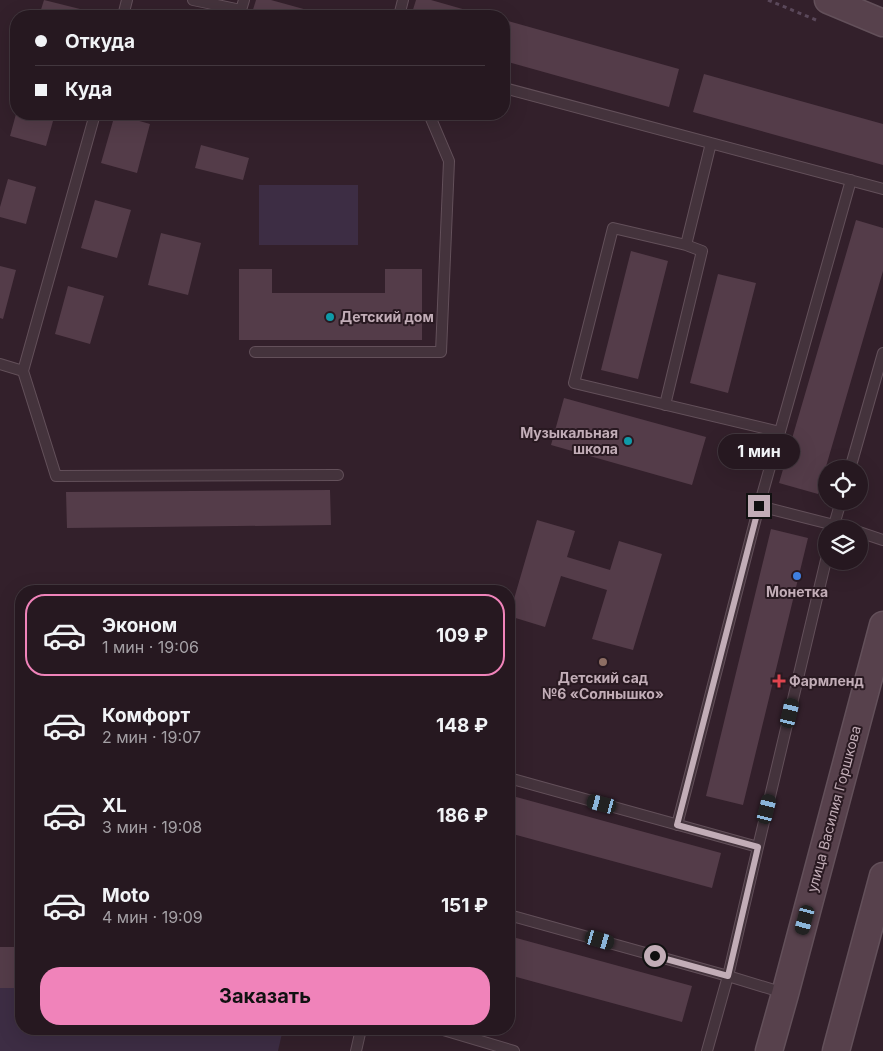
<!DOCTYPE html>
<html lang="ru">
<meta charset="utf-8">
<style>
body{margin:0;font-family:Inter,sans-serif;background:#2e2129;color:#f1f3f6;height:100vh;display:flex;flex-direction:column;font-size:19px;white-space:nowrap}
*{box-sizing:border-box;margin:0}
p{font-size:16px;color:#a4a0a5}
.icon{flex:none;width:28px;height:28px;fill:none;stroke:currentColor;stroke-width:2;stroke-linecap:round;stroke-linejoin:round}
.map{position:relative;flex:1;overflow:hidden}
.drawer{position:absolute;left:15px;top:585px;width:500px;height:450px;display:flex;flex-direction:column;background:#261820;border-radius:20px;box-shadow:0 5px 20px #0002,0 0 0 1px #42373e}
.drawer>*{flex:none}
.top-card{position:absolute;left:10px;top:10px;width:500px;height:110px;border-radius:20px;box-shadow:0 5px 20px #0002,0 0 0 1px #42373e;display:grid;align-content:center;height:110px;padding:0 25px;background:#261820}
.controls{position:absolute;left:818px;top:460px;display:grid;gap:10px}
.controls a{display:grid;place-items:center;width:50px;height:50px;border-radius:50%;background:#261820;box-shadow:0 5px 20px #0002,0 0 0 1px #42373e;font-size:25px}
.end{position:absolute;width:22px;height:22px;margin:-11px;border:6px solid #c2adb7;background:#111;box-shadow:0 0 0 2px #111}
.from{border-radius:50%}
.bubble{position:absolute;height:35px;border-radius:18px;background:#261820;box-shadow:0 5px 20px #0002,0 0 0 1px #42373e;font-size:16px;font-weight:700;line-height:35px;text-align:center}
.car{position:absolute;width:15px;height:30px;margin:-15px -8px;border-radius:6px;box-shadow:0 0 4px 1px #0007;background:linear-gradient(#222 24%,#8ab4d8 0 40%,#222 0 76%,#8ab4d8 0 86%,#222 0)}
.top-card b{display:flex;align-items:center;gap:18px;height:48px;font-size:19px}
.top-card b+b{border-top:1px solid #42373e}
.top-card i{width:12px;height:12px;background:#f1f3f6}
ul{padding:9px 0 0;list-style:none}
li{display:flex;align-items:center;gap:15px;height:82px;margin:0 10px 8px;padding:0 15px;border:2px solid transparent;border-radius:20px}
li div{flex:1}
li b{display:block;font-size:19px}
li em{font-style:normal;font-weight:700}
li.active{border-color:#f083ba}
li>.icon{width:45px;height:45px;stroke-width:1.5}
.cta{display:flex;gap:10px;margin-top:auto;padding:10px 25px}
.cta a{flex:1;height:58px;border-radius:20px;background:#f083ba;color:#111;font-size:20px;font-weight:700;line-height:58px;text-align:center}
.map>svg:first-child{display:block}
</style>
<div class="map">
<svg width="883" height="1051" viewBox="0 0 883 1051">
<rect width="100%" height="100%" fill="#33202b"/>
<!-- pitch -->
<path fill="#3d2d44" d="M259,185h99v60h-99z
M0,947h21v82h262l-5,22h-278z"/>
<!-- building -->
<path fill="#543c49" d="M44,0l36,9 -2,7h-39z
M256,0h15l58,16h-78z
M416,0h15l56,16h-76z
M504,20l175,49 -10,38 -165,-46z
M704,74l179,50v41l-190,-53z
M16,114h39l-9,32 -36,-10z
M115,114l35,10 -13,49 -36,-10z
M321,114h16l-2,4z
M201,145l48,13 -6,22 -48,-12z
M8,179l28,8 -10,37 -26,-7v-10z
M95,200l36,10 -14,48 -36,-10z
M856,220l27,8v43l-65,223 -39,-11z
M161,233l40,10 -13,52 -40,-10z
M631,251l37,10 -30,118 -37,-9z
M0,266l16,4 -13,49 -3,-1z
M239,269h33v24h113v-24h37v71h-183z
M718,274l38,9 -28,110 -38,-10z
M68,286l36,10 -14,48 -35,-10z
M564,398l142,39 -14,48 -141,-40z
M330,490l1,35 -264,3 -1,-36z
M537,520l38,11 -8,26 43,13 9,-29 43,13 -29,96 -41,-11 15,-49 -46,-14 -16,51 -36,-11z
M771,529l37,9 -65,267 -37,-9z
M509,795l212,58 -9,35 -203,-55z
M509,936l183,50 -10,36 -173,-47z
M0,947h21v41h-21z"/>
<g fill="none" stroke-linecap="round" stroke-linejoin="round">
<defs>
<path id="lane" d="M193,0l48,10 3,-10
M123,16l4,-16
M399,16l4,-16
M504,88l379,101
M95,114l-72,257 33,105 282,-1
M711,143l-25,102 -73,-17 -39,155 206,49
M255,352h186l8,-191 -20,-47
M0,364l23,7
M665,405l37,-154 -16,-6
M850,469l33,-116
M841,501l-7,24 12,4
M834,529v-4l-75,-19 92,-326
M859,532l24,8
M509,778l249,69 -30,129 -21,75
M677,825l82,-319
M758,847l68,-287
M509,915l219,61 56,17
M440,1029l74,22
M356,1051l5,-22"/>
<path id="secondary" d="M828,0l55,23
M769,1051l16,-57 98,-369
M836,1051l47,-175"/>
</defs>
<!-- lane casing -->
<use href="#lane" stroke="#63505a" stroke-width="12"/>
<!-- secondary casing -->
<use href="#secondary" stroke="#63505a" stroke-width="29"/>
<!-- path -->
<path stroke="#5a485a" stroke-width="3" stroke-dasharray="4 4" stroke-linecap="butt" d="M768,0l48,20"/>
<!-- lane -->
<use href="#lane" stroke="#44333c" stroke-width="10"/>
<!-- secondary -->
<use href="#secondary" stroke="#57414c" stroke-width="26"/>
</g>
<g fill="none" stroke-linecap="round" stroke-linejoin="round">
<!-- route -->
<path stroke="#c2adb7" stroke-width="6" d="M655,956l73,20 30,-129 -81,-22 82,-319"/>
</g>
<!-- markers -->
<g fill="#0f9aa8" stroke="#291921" stroke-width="2">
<circle cx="330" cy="317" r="5"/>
<circle cx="628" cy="441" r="5"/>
</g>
<circle fill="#3f7fe0" stroke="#291921" stroke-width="2" cx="797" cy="576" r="5"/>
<circle fill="#8d6e63" stroke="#291921" stroke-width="2" cx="603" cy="662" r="5"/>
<path fill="#e0444e" stroke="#291921" stroke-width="2" d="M776.5 673.5h5v5h5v5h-5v5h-5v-5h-5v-5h5z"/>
<g text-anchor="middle" stroke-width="4" stroke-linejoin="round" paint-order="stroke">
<!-- poi labels -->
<g font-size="14" font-weight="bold" fill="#c2adb7" stroke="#291921" text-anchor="start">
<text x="340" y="322">Детский дом</text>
<text x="618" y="438" text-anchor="end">Музыкальная<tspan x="618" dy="16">школа</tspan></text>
<text x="797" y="597" text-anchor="middle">Монетка</text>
<text x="603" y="683" text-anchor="middle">Детский сад<tspan x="603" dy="16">№6 «Солнышко»</tspan></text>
<text x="789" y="686">Фармленд</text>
</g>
<!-- street labels -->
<g font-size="14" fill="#c2adb7" stroke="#291921">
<text transform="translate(834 809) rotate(-75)" y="5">улица Василия Горшкова</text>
</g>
</g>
</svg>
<div class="controls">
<a><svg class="icon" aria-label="locate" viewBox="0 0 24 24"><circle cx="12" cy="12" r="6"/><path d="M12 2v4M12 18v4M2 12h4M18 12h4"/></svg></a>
<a><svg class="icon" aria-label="layers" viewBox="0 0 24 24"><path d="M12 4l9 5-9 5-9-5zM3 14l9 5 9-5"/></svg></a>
</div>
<i class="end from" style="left:655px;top:956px"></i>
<i class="end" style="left:759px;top:506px"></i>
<div class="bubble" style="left:718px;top:434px;width:82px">1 мин</div>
<i class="car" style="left:790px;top:713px;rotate:13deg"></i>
<i class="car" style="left:602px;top:804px;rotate:285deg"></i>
<i class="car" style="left:767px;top:809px;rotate:14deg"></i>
<i class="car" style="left:805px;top:920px;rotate:195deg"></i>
<i class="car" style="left:600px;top:940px;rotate:106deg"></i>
<div class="top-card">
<b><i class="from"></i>Откуда</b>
<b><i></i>Куда</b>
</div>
<section class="drawer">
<ul>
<li class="active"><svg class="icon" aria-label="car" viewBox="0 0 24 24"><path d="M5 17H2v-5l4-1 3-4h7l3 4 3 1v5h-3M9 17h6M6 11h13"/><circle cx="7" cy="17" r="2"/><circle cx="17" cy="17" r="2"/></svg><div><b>Эконом</b><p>1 мин · 19:06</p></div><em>109 ₽</em></li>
<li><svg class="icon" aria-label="car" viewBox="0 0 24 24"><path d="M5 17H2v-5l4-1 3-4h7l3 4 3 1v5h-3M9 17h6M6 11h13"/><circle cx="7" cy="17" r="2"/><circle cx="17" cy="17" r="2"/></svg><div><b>Комфорт</b><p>2 мин · 19:07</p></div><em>148 ₽</em></li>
<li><svg class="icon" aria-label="car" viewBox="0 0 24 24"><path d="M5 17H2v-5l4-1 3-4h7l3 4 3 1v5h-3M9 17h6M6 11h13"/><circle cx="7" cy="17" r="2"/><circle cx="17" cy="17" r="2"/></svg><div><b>XL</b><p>3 мин · 19:08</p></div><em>186 ₽</em></li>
<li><svg class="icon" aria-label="car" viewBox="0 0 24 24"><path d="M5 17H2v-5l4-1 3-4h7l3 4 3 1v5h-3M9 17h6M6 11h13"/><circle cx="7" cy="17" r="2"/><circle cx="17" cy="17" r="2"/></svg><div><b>Moto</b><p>4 мин · 19:09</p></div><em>151 ₽</em></li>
</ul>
<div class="cta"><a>Заказать</a></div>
</section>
</div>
